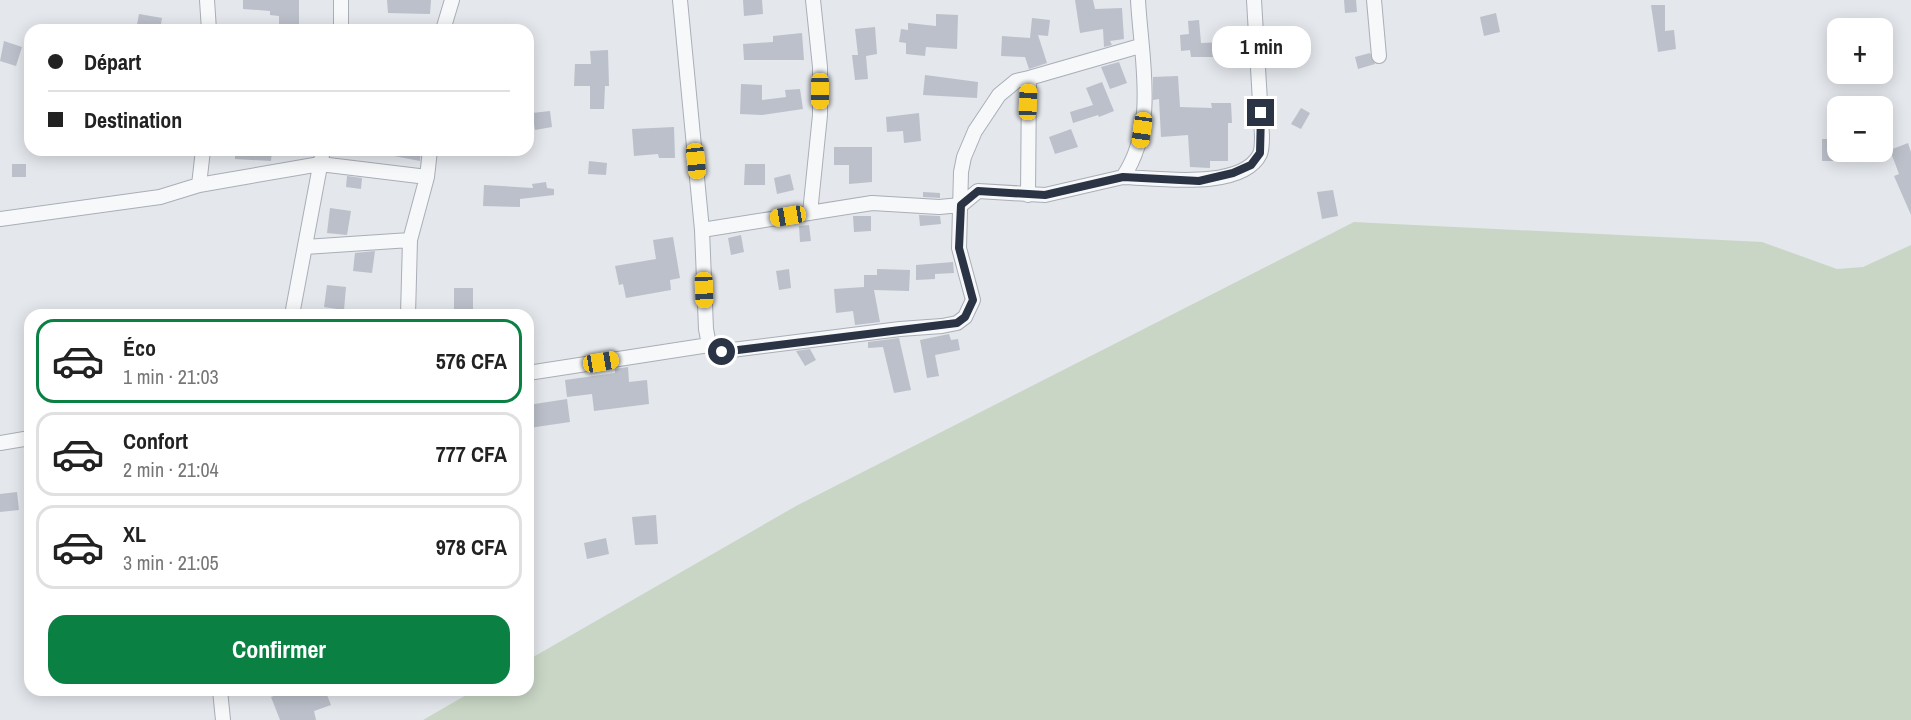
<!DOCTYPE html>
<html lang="fr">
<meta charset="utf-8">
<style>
body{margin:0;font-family:"Archivo Narrow",sans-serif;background:#f2f2f2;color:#222;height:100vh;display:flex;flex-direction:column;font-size:22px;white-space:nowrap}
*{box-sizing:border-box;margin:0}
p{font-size:20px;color:#767676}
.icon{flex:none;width:33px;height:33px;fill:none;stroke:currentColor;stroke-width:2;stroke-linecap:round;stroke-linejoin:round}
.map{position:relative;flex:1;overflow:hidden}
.side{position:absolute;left:24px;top:309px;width:510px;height:387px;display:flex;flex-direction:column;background:#fff;border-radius:18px;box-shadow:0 3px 15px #0003}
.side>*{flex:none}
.guide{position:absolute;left:24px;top:24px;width:510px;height:132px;border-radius:18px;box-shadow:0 3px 15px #0003;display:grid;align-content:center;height:132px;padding:0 24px;background:#fff}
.fabs{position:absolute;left:1827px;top:18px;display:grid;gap:12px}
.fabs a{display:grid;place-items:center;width:66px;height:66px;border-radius:12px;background:#fff;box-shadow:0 3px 15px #0003;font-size:30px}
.end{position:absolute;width:27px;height:27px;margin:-14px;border:8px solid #2b3445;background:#fff;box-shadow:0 0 0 3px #fff}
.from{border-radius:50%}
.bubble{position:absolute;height:42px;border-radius:18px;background:#fff;box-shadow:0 3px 15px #0003;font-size:20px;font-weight:700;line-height:42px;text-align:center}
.car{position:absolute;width:18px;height:36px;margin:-18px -9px;border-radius:8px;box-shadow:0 0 4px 2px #0007;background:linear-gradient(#f5c518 24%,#345 0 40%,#f5c518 0 76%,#345 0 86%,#f5c518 0)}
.guide b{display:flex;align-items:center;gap:21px;height:57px;font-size:22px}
.guide b+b{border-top:2px solid #e0e0e0}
.guide i{width:15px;height:15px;background:#222}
ul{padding:10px 0 0;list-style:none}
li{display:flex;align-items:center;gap:18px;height:84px;margin:0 12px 9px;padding:0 12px;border:3px solid #e0e0e0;border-radius:18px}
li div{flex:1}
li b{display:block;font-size:22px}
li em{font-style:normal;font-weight:700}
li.on{border-color:#0b8043}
li>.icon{width:54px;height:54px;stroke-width:1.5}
.primary-button{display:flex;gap:12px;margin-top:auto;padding:12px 24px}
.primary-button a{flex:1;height:69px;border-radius:18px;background:#0b8043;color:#fff;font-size:24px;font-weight:700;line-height:69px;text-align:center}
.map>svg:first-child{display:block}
</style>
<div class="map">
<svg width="1911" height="720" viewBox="0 0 1911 720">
<rect width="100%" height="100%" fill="#e4e7ec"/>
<!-- green -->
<path fill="#c9d6c5" d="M1354,222l408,20 75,27 26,-2 48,-22v475h-1488l52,-30h53v-30l268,-154z"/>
<!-- building -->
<path fill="#bbc0ca" d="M243,0h56v30h-20v-14l-9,-1v-4l-27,-2z
M387,0h44l-1,14 -42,-1z
M743,0h19l1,14 -19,2z
M1075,0h18l2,9 27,-1 2,31 -14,2 2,4 -8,2 -1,-18 -23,4z
M1344,0h12l1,12 -12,1z
M1651,5h14v26l9,-1 2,19 -18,3z
M1496,13l4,19 -16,4 -4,-19z
M139,14l23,4 -2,12h-24z
M936,14l22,1 -1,34 -31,-2 -1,9 -19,-2v-11l-7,-1 2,-13 7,1v-7l28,3z
M1032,18l18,2 -2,16 -10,-1 9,28 -18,6 -4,-12 -24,-1 1,-20 28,2z
M1199,20l2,23 24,-1 1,15h-35l-1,-7 -9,1 -1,-16 9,-1 -1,-13z
M875,27l2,27 -11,2 2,23 -13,1 -3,-25h6l-3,-26z
M802,33l2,27h-60l-1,-16 30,-2v-6z
M4,41l18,6 -6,19 -16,-5z
M608,50l1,36h-4l-1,23h-14v-23h-16l1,-22h16l-1,-13z
M1370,53l5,11 -17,5 -3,-12z
M1119,62l8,21 -17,6 -9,-22z
M925,75l53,7 -1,16 -54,-3z
M1178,76l2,31 32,1 -1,-5h20l1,20h-4v38h-18v7l-20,-1 -2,-32 -27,2 -2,-38 -6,1v-23z
M1102,82l12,29 -15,6 -1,-2 -25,8 -3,-11 23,-7 -7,-17z
M741,84l21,1v15l24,-3 -1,-7 15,-1 3,20 -41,6 -22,-1z
M1301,108l9,5 -9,16 -10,-5z
M550,111l2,16 -17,3 -3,-17z
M919,113l2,28 -17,2 -1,-12 -16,1 -1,-15z
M674,127l1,31h-16l-1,-4 -24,2 -2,-27z
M1071,129l7,18 -23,7 -6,-17z
M1822,139h16v22h-16z
M1908,143l3,9v63l-17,-39 5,-2 -9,-24z
M834,147h38v35l-23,2v-19h-15z
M235,150h37l-1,11 -36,-2z
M390,150h31l-1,11 -31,-6z
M589,161l18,2 -1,12 -18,-1z
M12,164h14v13h-14z
M745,164h20v21h-21z
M790,174l4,16 -17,4 -3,-16z
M347,176l15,2 -1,11 -15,-2z
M546,182l1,6 7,1v6l-34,4v8l-37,-1 1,-21 49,3 -1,-4z
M1333,190l5,26 -16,3 -5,-27z
M923,192l17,1v5l-17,-1z
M330,208l21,3 -4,24 -20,-2z
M919,215l21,1 1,8 -21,2z
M853,216h18v15l-17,1z
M809,225l2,16 -11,1 -1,-16z
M741,235l3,17 -13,3 -3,-17z
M673,237l7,41 -10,2 1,10 -45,8 -3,-14 -4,1 -4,-19 41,-7 -3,-19z
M375,251l-3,22 -19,-2 2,-18z
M953,262l1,11 -19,1v5l-19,1v-15z
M789,269l2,19 -12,2 -3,-19z
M877,269l33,1 -1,21 -35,-1 6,32 -25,3 -2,-14 -17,2 -2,-24 30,-2v-12h13z
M327,285l19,2 -2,23 -20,-3z
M454,288h19v27h-19z
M949,334l2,6 7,-1 2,11 -25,5 4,21 -12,2 -7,-38z
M899,338l12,52 -17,3 -11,-46 -15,1v-6z
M810,349l6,11 -11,6 -9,-15z
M628,367l1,15 18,-2 2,24 -55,7 -2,-17 -25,3 -2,-17 50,-7v-4z
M567,399l3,23 -41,6 -1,-23z
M17,492l2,18 -19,2v-18z
M656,515l2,29 -23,1 -3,-28z
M606,538l3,16 -22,5 -3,-16z
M288,690h37l6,15 -17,6 2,9h-36l-9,-23z"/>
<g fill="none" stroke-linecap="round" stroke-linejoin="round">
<defs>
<path id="minor" d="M207,0l2,30
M680,0l22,230 4,99 3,16 7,7 184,-23 42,-3 15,-3 8,-6 8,-17 -14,-52 2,-76 3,-15 11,-26 24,-36 17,-14 13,-3
M1374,0l5,56
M341,30v-30
M443,30l9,-30
M1123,177c33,1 119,14 137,-23 2,-5 2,-13 2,-18l-8,-136
M199,185l4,-35
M1028,195l1,-117 111,-32
M810,213l10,-98v-48l-7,-67
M0,219l160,-22 39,-12 121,-21 107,13
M702,230l170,-27 67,4 22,-2 17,-14 67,4 78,-18c35,-52 18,-119 15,-177
M305,247l105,-7
M292,315l31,-165
M408,315l2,-75 17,-63 3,-27
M528,373l181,-28
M0,443l30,-5
M220,690l3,30"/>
</defs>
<!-- minor casing -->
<use href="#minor" stroke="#a9aeb7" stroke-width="16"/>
<!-- minor -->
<use href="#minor" stroke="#f7f8fa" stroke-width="14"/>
</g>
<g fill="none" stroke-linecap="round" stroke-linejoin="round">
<!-- route -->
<path stroke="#2b3445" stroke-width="8" d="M722,352l235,-29 8,-6 8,-17 -14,-52 2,-43 17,-14 67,4 78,-18 76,4 34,-8 18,-8 9,-12 1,-40"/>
</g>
</svg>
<div class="fabs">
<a>+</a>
<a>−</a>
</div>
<i class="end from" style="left:722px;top:352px"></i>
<i class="end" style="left:1261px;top:113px"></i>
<div class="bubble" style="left:1212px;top:26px;width:99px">1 min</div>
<i class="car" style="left:820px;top:91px;rotate:180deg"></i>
<i class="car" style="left:1028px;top:102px;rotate:2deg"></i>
<i class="car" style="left:1142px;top:130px;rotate:188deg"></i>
<i class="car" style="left:696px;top:161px;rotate:174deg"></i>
<i class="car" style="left:788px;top:216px;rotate:261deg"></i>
<i class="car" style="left:704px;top:290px;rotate:178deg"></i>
<i class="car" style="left:601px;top:362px;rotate:80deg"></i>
<div class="guide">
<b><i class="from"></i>Départ</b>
<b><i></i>Destination</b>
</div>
<section class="side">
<ul>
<li class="on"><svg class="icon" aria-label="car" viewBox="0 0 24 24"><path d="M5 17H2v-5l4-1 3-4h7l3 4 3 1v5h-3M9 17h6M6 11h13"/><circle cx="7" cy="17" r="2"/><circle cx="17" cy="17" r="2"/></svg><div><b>Éco</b><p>1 min · 21:03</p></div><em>576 CFA</em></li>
<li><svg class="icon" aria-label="car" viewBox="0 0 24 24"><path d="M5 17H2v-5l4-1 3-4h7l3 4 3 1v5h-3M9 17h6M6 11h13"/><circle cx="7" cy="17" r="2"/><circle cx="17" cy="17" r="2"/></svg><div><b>Confort</b><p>2 min · 21:04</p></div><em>777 CFA</em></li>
<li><svg class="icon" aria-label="car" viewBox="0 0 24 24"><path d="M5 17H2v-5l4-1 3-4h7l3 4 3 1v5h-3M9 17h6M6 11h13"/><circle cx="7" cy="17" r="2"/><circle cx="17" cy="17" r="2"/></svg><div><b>XL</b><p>3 min · 21:05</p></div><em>978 CFA</em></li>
</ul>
<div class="primary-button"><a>Confirmer</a></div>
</section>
</div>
